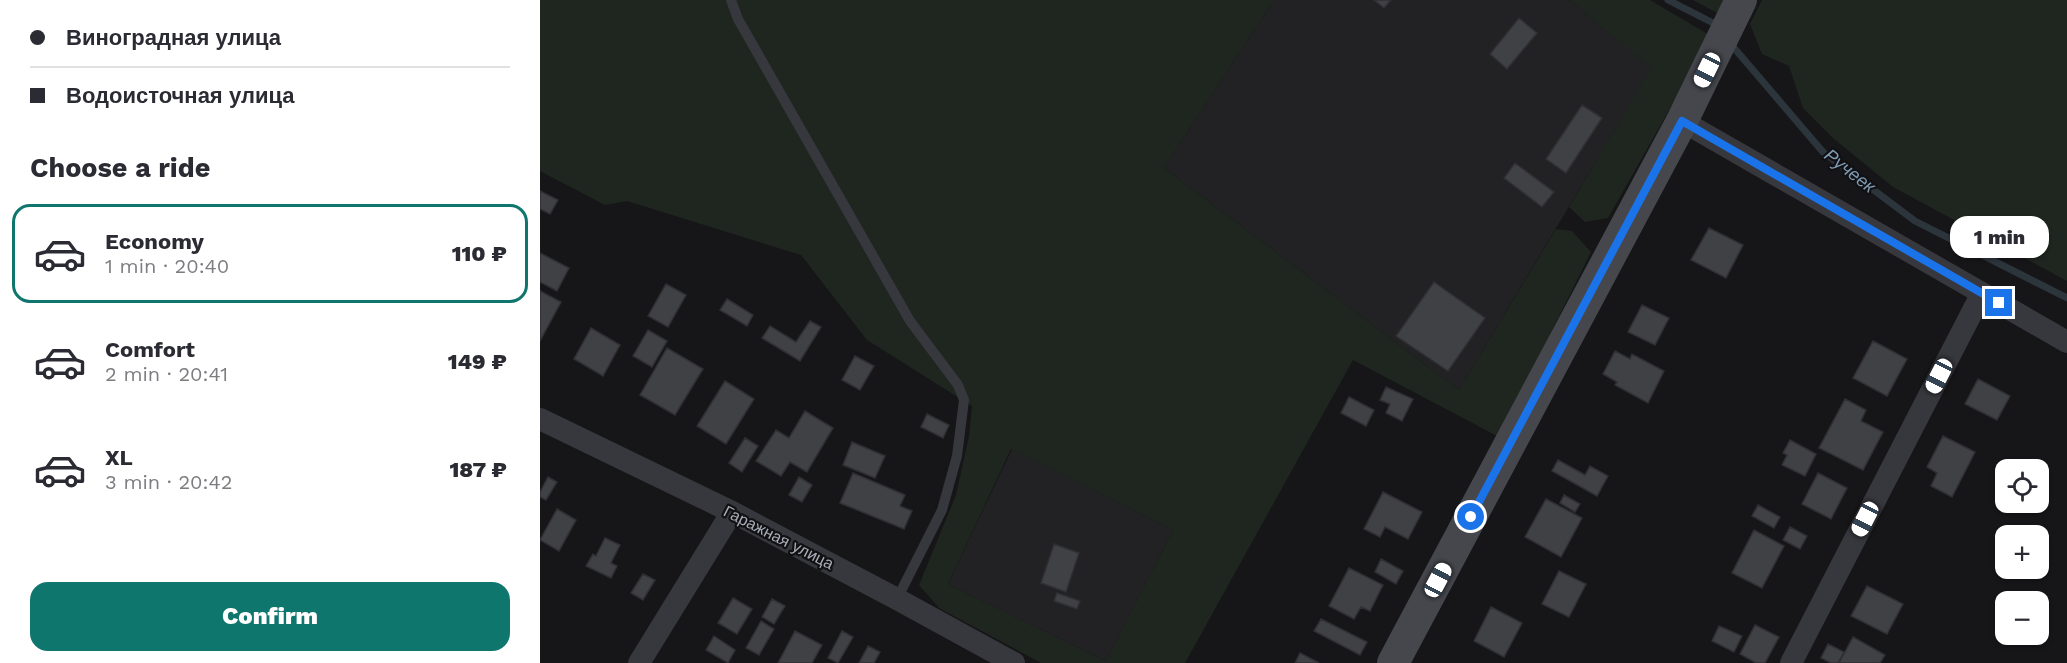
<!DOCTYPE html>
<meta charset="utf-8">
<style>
body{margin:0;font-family:"Work Sans",sans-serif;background:#f7f7f7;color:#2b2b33;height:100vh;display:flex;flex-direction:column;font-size:22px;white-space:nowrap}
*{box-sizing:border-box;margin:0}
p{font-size:20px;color:#7c7c81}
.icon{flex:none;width:33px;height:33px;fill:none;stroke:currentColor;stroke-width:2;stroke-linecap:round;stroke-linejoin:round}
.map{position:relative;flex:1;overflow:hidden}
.side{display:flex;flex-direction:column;background:#fff;width:540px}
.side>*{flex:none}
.banner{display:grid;align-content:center;height:132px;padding:0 30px;background:#fff}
.controls{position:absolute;left:1455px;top:459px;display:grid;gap:12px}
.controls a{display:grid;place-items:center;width:54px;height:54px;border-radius:12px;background:#fff;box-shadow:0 2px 4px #0004;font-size:30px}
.end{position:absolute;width:27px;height:27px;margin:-14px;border:8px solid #1a73e8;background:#fff;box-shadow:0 0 0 3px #fff}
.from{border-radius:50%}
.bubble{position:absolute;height:42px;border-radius:18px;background:#fff;box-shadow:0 2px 4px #0004;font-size:20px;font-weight:800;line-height:42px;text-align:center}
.car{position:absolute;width:18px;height:36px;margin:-18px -9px;border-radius:8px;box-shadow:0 0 4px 2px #0007;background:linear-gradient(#fff 24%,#345 0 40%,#fff 0 76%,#345 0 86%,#fff 0)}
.banner b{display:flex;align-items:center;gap:21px;height:57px;font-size:22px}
.banner b+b{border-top:2px solid #e1e1e2}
.banner i{width:15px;height:15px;background:#2b2b33}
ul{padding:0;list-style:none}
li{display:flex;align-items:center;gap:18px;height:99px;margin:0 12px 9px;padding:0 18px;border:3px solid transparent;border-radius:18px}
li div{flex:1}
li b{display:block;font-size:22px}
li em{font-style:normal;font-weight:800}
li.active{border-color:#0f766e}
li>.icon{width:54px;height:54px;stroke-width:1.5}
h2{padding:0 30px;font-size:27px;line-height:72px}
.cta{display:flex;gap:12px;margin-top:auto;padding:12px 30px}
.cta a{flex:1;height:69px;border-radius:18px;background:#0f766e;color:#fff;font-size:24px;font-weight:800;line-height:69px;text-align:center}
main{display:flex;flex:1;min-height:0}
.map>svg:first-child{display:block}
</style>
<main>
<section class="side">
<div class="banner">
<b><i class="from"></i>Виноградная улица</b>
<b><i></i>Водоисточная улица</b>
</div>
<h2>Choose a ride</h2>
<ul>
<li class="active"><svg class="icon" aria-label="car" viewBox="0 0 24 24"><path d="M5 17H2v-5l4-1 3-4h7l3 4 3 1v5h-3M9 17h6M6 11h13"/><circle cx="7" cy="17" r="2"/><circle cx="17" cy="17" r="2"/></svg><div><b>Economy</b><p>1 min · 20:40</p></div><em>110 ₽</em></li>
<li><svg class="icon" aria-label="car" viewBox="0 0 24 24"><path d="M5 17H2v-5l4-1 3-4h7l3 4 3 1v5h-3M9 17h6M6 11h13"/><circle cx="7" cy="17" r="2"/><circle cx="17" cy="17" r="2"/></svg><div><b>Comfort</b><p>2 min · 20:41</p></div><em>149 ₽</em></li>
<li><svg class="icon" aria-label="car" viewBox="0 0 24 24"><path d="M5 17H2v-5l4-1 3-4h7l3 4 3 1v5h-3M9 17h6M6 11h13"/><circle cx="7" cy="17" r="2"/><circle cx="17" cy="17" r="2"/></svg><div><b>XL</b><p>3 min · 20:42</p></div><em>187 ₽</em></li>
</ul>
<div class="cta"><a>Confirm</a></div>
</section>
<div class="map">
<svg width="1527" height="663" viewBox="0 0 1527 663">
<rect width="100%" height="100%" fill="#161618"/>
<!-- built -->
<path fill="#222225" d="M734,0h295l83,68 -193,322 -295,-222z
M472,449l161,81 -67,131 -158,-77z"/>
<!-- green -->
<path fill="#1e261f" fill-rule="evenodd" d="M0,0h734l-110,168 295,222 97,-161 16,2 19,21 -92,185 -146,-77 -168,303h-144l-102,-55 -20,-23 37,-90 13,-59 3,-30 -105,-66 -66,-85 -174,-54 -22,4 -65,-34zM471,449l162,81 -67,131 -158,-77z
M1029,0h81l61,36 -103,182 -23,4 -16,-15 82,-139z
M1153,0h33l-7,14z
M1222,0h305v281l-174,-94 -59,-48 -31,-31 -14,-42 -27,-12 -12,-30z"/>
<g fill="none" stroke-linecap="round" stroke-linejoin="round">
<!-- stream -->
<path stroke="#2c353c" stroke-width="7" d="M1128,0l47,24 4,5
M1189,42l94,110 92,69 152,77"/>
</g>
<!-- building -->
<path fill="#404145" stroke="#303034" stroke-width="1.5" d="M834,0h17l-7,8z
M979,18l18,15 -30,36 -17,-15z
M1042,105l20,13 -36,55 -20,-14z
M975,163l39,29 -12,15 -38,-29z
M0,191l18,9 -8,14 -10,-5z
M1169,228l34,17 -17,33 -35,-18z
M0,253l29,15 -12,23 -17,-9z
M894,282l51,36 -37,53 -52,-35z
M126,284l20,11 -18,32 -20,-11z
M0,291l21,11 -21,39z
M187,299l26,16 -6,11 -27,-16z
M1102,305l27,13 -14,27 -27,-13z
M270,321l11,6 -21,34 -38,-23 8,-12 26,16z
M51,328l29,17 -17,31 -29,-17z
M108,330l19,11 -15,26 -19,-11z
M1333,341l34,18 -20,37 -34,-18z
M127,348l36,21 -28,46 -35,-20z
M1075,351l15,8 2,-5 32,17 -16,32 -33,-18 2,-3 -14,-8z
M315,356l19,10 -14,24 -18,-10z
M1438,379l32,17 -13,24 -32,-16z
M185,381l29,18 -28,45 -29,-18z
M846,387l27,12 -11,22 -16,-8 4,-9 -10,-4z
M809,397l25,13 -8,16 -25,-13z
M1305,399l21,11 -5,11 22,11 -20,38 -44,-22z
M265,411l28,17 -26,44 -17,-10 -9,14 -25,-15 20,-31 13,8z
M387,414l22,11 -6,13 -22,-11z
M1403,436l32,16 -23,45 -21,-11 6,-13 -10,-6z
M205,438l13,8 -16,26 -13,-9z
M1250,440l26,14 -11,22 -23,-11 5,-10 -4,-2z
M312,442l33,14 -10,22 -32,-13z
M1018,460l27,15 5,-9 18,10 -11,20 -45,-25z
M313,473l52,22 -5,11 12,5 -8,18 -64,-26z
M1278,473l29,15 -16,31 -29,-15z
M8,477l9,5 -11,18 -6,-3v-5z
M259,477l13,8 -10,17 -13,-7z
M843,492l39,20 -14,27 -23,-12 -5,10 -16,-8z
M1024,495l16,9 -5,8 -15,-9z
M1006,499l36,19 -21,39 -36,-20z
M1218,505l22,12 -6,11 -22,-12z
M17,509l19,11 -17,31 -19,-11z
M1250,527l17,9 -7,13 -17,-9z
M1214,530l30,16 -22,42 -30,-15z
M65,538l15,7 -9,18 6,3 -6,12 -25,-12 7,-12 3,2z
M514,544l25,9 -13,39 -25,-9z
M841,559l22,12 -7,13 -21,-12z
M809,568l34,17 -13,26 -9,-4 -7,12 -25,-13z
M1019,571l27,13 -17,33 -27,-13z
M103,574l12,6 -12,20 -12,-7z
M1327,586l36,18 -16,30 -36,-18z
M517,593l23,8 -3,8 -23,-8z
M193,598l19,11 -15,25 -19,-11z
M232,599l13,7 -11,18 -12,-7z
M951,607l31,16 -18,34 -30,-16z
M781,619l46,23 -7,13 -46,-24z
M221,621l13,8 -15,26 -13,-7z
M1215,625l24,12 -14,26h-9l-16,-9z
M1179,626l23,10 -8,16 -22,-11z
M255,631l27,14 -10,18h-34z
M302,631l11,6 -15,26 -10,-5z
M174,636l21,14 -7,13 -22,-13z
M1313,637l32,18 -5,8h-41z
M1288,644l16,8 -6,11h-7l-10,-5z
M328,646l12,6 -6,11h-15z
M760,653l19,10h-24z"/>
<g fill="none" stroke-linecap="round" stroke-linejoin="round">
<!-- lane -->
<path stroke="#37383d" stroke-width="10" d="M191,0l7,19 172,302 48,64 6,15 -7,56 -15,54 -45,89"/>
<!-- street -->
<path stroke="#37383d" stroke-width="22" d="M1142,121l385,221
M0,419l192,93 165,87 117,64
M99,663l93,-151
M1251,663l191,-370"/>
<!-- secondary -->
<path stroke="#45474d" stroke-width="32" d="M853,663l289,-542 59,-121"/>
</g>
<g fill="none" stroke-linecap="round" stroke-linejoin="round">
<!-- route -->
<path stroke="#1a73e8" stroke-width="8" d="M931,517l211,-396 317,182"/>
</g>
<g text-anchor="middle" stroke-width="4.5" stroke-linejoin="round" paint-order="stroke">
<!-- street labels -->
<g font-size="16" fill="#a8adb8" stroke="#111113">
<text transform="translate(239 537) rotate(27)" y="6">Гаражная улица</text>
</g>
<!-- water labels -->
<g font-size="18" font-style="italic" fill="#7f9bb3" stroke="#111113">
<text transform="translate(1310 171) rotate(38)" y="6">Ручеек</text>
</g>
</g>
</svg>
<div class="controls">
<a><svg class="icon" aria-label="locate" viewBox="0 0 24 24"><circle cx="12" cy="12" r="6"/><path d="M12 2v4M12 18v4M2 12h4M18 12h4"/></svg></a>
<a>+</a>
<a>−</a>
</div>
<i class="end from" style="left:931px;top:517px"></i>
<i class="end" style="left:1459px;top:303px"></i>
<div class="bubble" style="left:1410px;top:216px;width:99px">1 min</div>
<i class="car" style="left:1167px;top:70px;rotate:206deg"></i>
<i class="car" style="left:1399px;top:376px;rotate:207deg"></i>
<i class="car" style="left:1325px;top:519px;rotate:207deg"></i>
<i class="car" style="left:898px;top:580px;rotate:28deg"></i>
</div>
</main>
